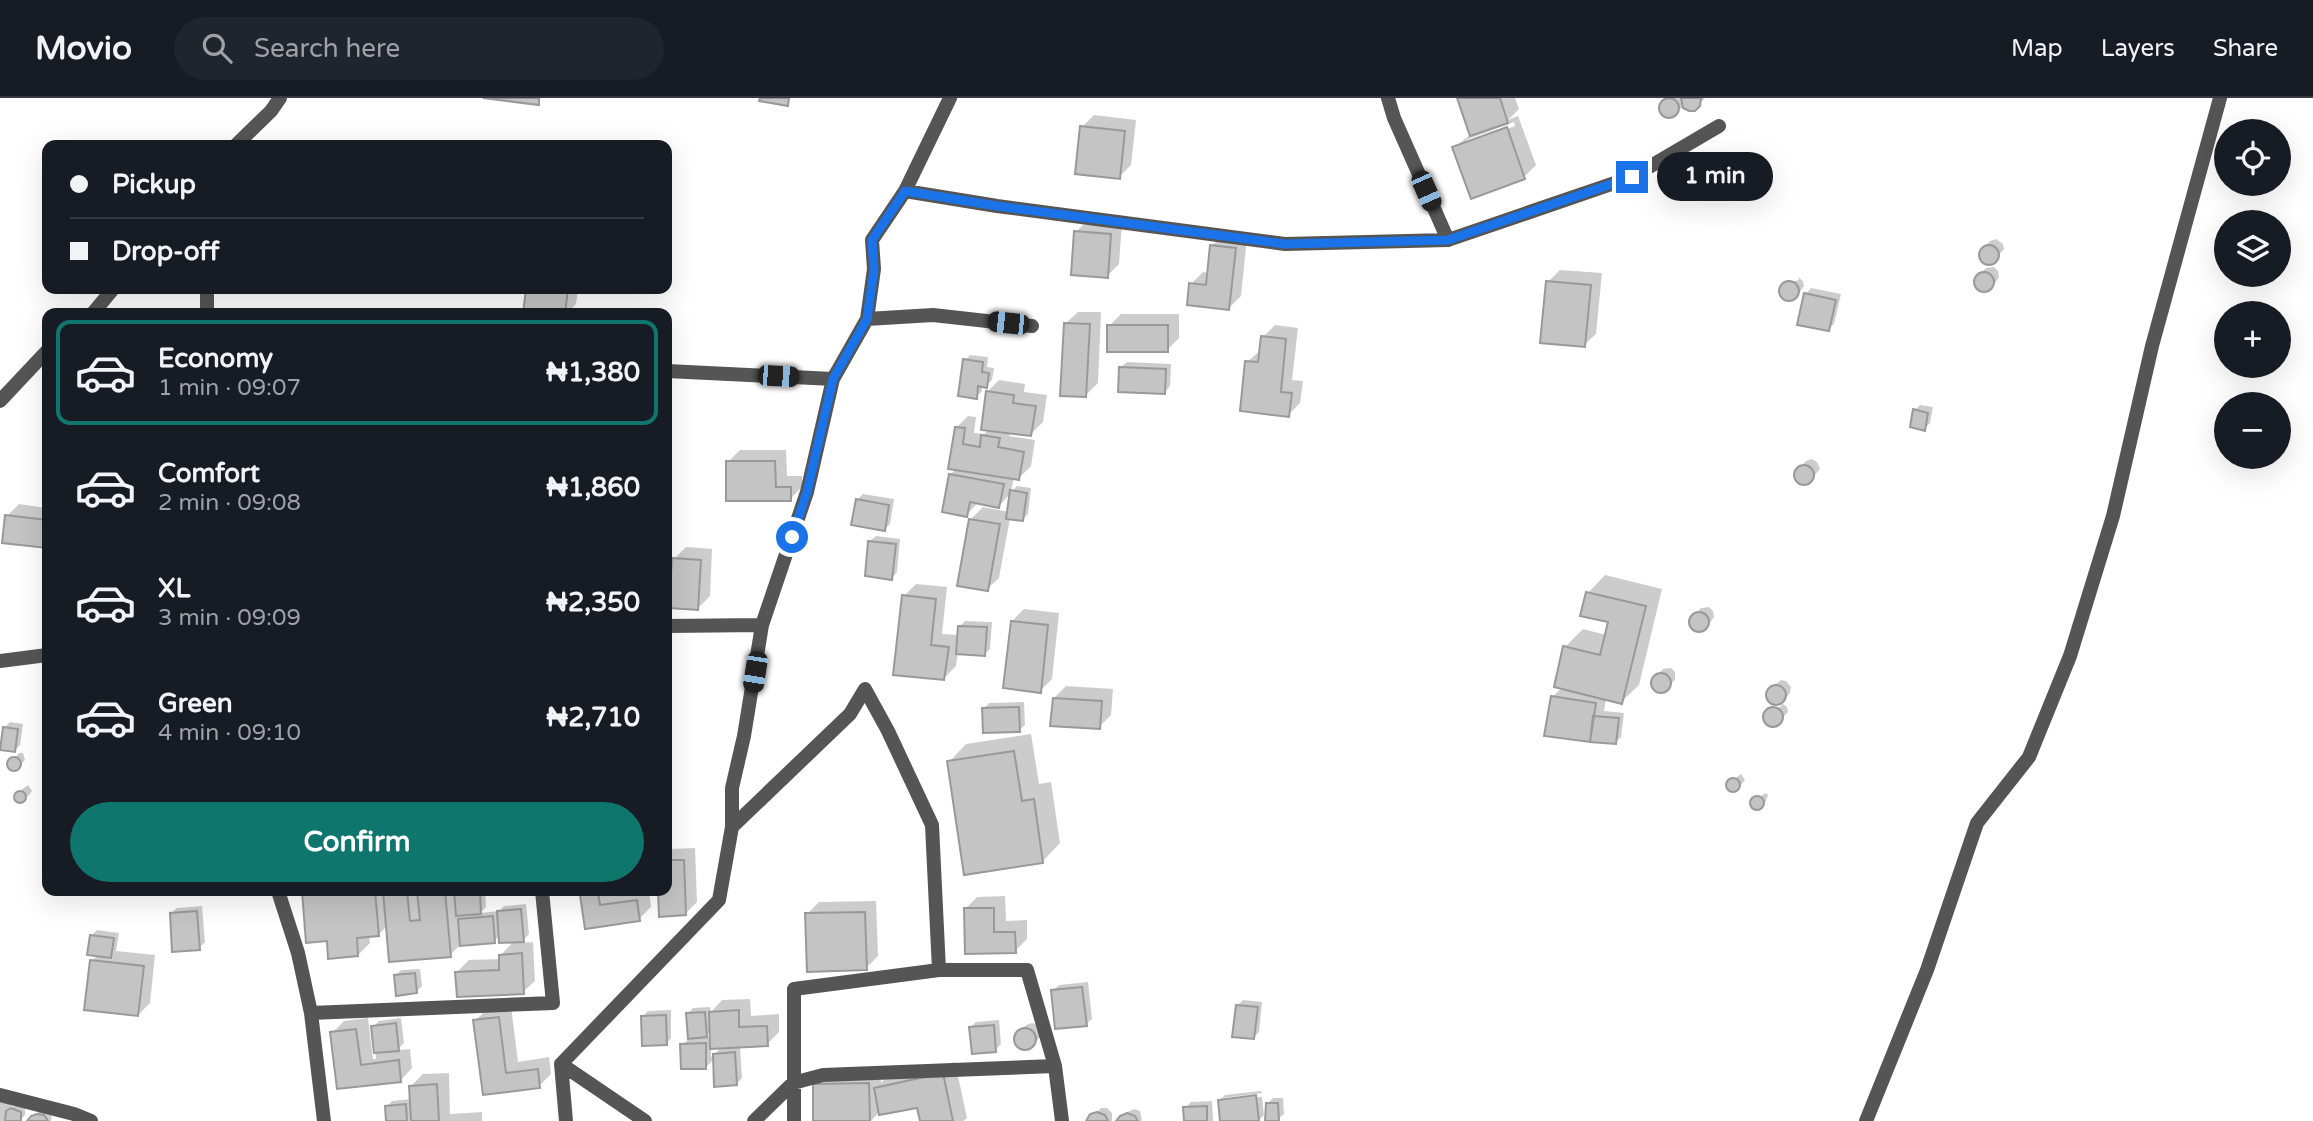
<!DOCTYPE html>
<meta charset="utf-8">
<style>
body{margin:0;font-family:"Varela Round",sans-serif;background:#20242c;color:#f1f3f6;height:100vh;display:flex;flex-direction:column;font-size:26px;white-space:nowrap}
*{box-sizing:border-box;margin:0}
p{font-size:23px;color:#9ea1a6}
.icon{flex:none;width:38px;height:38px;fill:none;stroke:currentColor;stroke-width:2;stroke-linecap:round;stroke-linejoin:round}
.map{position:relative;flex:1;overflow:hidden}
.sheet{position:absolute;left:42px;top:210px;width:630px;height:588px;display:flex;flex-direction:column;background:#171b24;border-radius:14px;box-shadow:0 7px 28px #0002}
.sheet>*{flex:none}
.guide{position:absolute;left:42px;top:42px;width:630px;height:154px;border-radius:14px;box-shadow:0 7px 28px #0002;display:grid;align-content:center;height:154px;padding:0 28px;background:#171b24}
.fabs{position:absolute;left:2214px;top:21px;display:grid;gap:14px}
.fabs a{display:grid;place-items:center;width:77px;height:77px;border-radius:50%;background:#171b24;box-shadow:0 7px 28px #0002;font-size:35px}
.end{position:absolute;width:32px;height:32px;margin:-16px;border:9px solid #1a73e8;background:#fff;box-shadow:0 0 0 4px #fff}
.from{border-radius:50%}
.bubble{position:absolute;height:49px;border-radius:24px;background:#171b24;box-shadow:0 7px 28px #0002;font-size:23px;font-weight:800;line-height:49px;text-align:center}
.car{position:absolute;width:21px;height:42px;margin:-21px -10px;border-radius:9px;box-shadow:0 0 5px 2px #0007;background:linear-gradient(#222 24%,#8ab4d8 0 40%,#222 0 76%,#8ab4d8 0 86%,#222 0)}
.guide b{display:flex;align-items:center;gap:24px;height:66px;font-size:26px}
.guide b+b{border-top:2px solid #363941}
.guide i{width:18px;height:18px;background:#f1f3f6}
ul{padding:12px 0 0;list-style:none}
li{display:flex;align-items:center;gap:21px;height:105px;margin:0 14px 10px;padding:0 14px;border:4px solid transparent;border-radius:14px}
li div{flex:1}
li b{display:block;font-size:26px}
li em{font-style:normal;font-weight:800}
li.on{border-color:#0f766e}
li>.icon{width:63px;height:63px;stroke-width:1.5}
.primary-button{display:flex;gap:14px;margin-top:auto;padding:14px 28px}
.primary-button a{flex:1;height:80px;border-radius:42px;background:#0f766e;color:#fff;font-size:28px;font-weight:800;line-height:80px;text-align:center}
header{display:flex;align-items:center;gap:42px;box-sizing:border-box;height:98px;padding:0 35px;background:#171b24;border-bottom:2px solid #363941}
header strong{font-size:33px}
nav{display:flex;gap:38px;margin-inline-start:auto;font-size:24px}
.search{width:490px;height:63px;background:#20242c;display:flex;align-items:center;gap:18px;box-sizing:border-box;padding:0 24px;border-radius:38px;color:#9ea1a6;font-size:26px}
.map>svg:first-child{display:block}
</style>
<header>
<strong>Movio</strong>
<div class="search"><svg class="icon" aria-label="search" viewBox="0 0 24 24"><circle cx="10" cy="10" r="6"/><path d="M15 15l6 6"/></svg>Search here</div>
<nav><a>Map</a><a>Layers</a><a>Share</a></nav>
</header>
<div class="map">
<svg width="2313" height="1023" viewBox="0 0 2313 1023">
<rect width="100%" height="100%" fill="#fff"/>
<!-- shadow -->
<path fill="#0003" fill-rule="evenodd" d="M1459,0h56l4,11 -11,11 10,-4 18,49 -12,12 -70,-29 17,-14zM1514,24l1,4 -49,18v-4z
M1667,0h38l-6,7 -16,1 -7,8 -9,3 -5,-3 -2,-6z
M1094,17l42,5 -5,45 -12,12 -37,-50z
M1088,122l34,3 -3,41 -12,12 -31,-44z
M1224,136l23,3 -6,59 -12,12 -38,-24 12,-12 6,1 3,-27z
M1996,141l7,5 1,5 -12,14h-5l-5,-3 -1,-8 9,-11z
M1994,169l4,4 1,6 -3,5 -6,6 -8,2 -5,-2 -1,-9 4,-5 6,-6z
M1560,172l42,3 -6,61 -12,11 -36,-63z
M1798,179l5,4 1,5 -5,7 -6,6 -6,1 -5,-3 -1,-8 3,-5 15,-4z
M1811,190l30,6 -7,30 -6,5 -22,-35z
M527,191h51l-2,15 -9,9 -42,-2z
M1078,214h23l-3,71 -12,12 -20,-72z
M1121,216h58v24l-12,12 -58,-24z
M1275,227l23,3 -6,52 11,1 -3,22 -12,12 -41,-53 14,-12 2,-13z
M970,257l18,2 -1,10 7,1 -2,12 -6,6 -4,-1v6l-6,6 -11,-37z
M1127,264l44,2 -1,22 -5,6 -44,-25z
M999,282l26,4 -1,8 23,3 -4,27 -12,12 -21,-2 -1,4 26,4 -4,26 -12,12 -5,-1 -3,15 6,-6 14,2 -3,26 -5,5 -13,-1 -11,60 -12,11 -16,-70 12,-12 26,5 2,-19 -12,13 -20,-4 -13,13 -16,-40 6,-6v-41l12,-12 8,1 -2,16 10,1 6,-5 -3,-37z
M1920,307l13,2 -3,16 -6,6 -9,-19z
M740,352h46l1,26h15v11l-12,12 -62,-37z
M1812,361l5,3 3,7 -12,14h-6l-6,-6v-5l10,-11z
M863,396l31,5 -4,25 -6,5 -27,-29z
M19,406l28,4v39l-43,-6 3,-25z
M876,438l24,3 -3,33 -5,6 -22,-37z
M686,449l26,2 -2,47 -12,12 -24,-49z
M1605,477l57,14 -23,96 -18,17 -15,-4 -2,13 20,2 -3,24 -5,5 -64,-45 10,-9 3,-41 18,-18 23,6 4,-14 -22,-28z
M916,486l31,3 -5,47 17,1 1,-9 5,-5 27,1 -2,27 -6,6 -26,-3 -2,14 -12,12 -40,-82z
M1709,509l4,4 1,6 -5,7 -7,6h-5l-5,-3 -2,-5 5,-8 6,-6z
M1024,511l35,4 -7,66 -12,12 -28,-70z
M1671,570l4,4v8l-11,10 -5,1 -5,-3 -1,-8 4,-5 6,-6z
M1781,582l5,1 5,6 -1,6 -9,10 -8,2 1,-1 -6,-6 1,-8z
M1066,588l47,3 -2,26 -12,12 -45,-29z
M1024,604l1,23 -6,5 -35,-21 5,-6z
M1781,605l6,4 1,5 -12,13 -6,1 -5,-6 -1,-6 4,-4 14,-4z
M10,624l13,2 -3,21 -5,5 -11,-22z
M1031,636l8,50 12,-2 9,61 -17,18 -94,-99 17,-18z
M19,655h4l2,7 -9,9h-4l-2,-3z
M1741,676l4,6 -8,9h-5l-3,-6z
M28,687l4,6 -2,3 -6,6h-7v-7z
M1766,695l2,2 -2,6 -6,6h-5l-3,-6z
M695,750l2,54 -12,12 -25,1v-24h7v-38l4,-4z
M304,793h181l1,16 -6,6 19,-2 5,-5 22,-2 3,30 -9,9 13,-1 2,39 -12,11 -66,-20 12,-12 32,-1v-4l14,-15 -15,-5 -6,6 -33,3 -11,11 -62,-30 -10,10h-9l1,8 -12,12 -30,-16 -21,2z
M586,793h25v3l38,-3 2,16 -12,12 -53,8 -4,-32z
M1005,798l1,25 21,-1v19l-12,12 -50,-42 12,-12z
M876,803l2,55 -12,12 -59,-54 12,-12z
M202,808l3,36 -6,6 -28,-35 6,-5z
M97,832l22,3 -3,18 39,4 -5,48 -12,12 -46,-54 6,-6 -7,-19z
M420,871l2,17 -6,6 -20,-16 5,-6z
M1088,884l4,37 -6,5 -33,-33 6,-6z
M750,901l1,17 28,-2v18l-12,12 -27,2 2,32 -6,6 -21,-26 -9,9 -24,-22 7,-6 -1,-25 5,-6 17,-1 1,5 11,-12zM711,932v8h-8zM722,948l-5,6 -6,5v-10z
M1243,902l19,2 -3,30 -5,5 -17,-31z
M511,908l7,56 31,-5 2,17 -12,12 -54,7 -10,-72 12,-12z
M671,912v28l-5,6 -24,-27 6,-6z
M368,920l5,41h3l-3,-32 6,-6 22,-3 3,25 -7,7 13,-1 2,19 -11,12 -63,8 -6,-55 12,-12z
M999,922l2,24 -6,6 -24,-23 5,-5z
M1032,925l6,2 3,11 -10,11 -6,2 -9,-7v-6l10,-11z
M955,964l12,56 -4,3h-41l-3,-15 -39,5 -9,10h-56v-36l11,-12 55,-1v11l7,-7z
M449,975l1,41 32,-2v9h-94l-1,-14 5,-6 20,-2 -1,-13 12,-12z
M11,993l1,16 6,-4 7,3v9l-6,6h-19v-29z
M1261,993l1,2 -39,5v3l39,-4 2,18 -5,5 -38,1 -2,-20 6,-6z
M1273,1000h10l1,16 -6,5 -11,-15z
M1212,1003l1,20h-28v-13l6,-6z
M1101,1010h6l5,5v8h-24z
M1134,1011l6,2 2,10h-24l7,-8z
M39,1013l13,3 -1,7h-21z"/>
<!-- building -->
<path fill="#c4c4c4" stroke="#999" stroke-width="2" d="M1659 10a10 10 0 1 1 20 0a10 10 0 1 1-20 0Z
M483,0h56v7z
M760,0h29l-1,8 -29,-5z
M1457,0h43l8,25 -38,13z
M1681,0h20l-1,8 -5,5h-6l-6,-3z
M1080,28l45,5 -5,48 -45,-5z
M1507,29l18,52 -54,20 -19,-52z
M1074,133l37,3 -3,44 -37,-3z
M1979 157a10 10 0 1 1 20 0a10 10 0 1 1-20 0Z
M1210,147l26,3 -7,62 -42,-5 2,-22 17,2z
M1974 184a10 10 0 1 1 20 0a10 10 0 1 1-20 0Z
M1779 193a10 10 0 1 1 20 0a10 10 0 1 1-20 0Z
M1546,183l45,4 -6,62 -45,-4z
M526,191h42l-3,24h-42z
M1804,195l32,7 -7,31 -32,-6z
M1064,225l26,1 -4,73 -26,-1z
M1107,227h61v27h-61z
M1261,238l25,3 -5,53 11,1 -3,24 -49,-6 5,-50 13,1z
M963,261l20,3 -1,10 7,1 -2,15 -9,-2 -1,13 -19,-3z
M1119,269l47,2 -1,25 -47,-2z
M986,293l28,4 -1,8 23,3 -5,30 -50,-6z
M1913,311l15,4 -3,18 -15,-4z
M955,329l10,1 -2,16 17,3 1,-12 19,3 -2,9 26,5 -5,28 -71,-11z
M726,363h49l1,26h15v14h-65z
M1794 377a10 10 0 1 1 20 0a10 10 0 1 1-20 0Z
M949,376l55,10 -5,24 -29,-6 -3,15 -25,-5z
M1010,392l17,3 -4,28 -17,-2z
M856,401l33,6 -4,26 -34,-6z
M5,417l42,5v28l-45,-5z
M969,421l31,5 -12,67 -31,-5z
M868,443l28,3 -4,36 -27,-4z
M672,460l29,2 -3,50 -29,-2z
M1586,494l60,14 -24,98 -68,-17 9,-41 37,9 8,-33 -28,-6z
M902,497l34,4 -5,46 18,2 -5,33 -51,-5z
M1689 524a10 10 0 1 1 20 0a10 10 0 1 1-20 0Z
M1011,523l37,4 -7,68 -38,-5z
M958,528l29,1 -2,29 -29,-2z
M1651 585a10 10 0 1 1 20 0a10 10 0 1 1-20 0Z
M1766 597a10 10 0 1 1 20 0a10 10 0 1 1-20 0Z
M1551,598l45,7 -6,39 -46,-6z
M1053,600l49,3 -2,28 -50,-3z
M1763 619a10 10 0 1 1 20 0a10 10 0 1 1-20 0Z
M1019,609l1,25 -37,1 -1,-25z
M1593,618l26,2 -3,26 -26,-2z
M3,629l15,2 -3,23 -15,-2z
M1014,653l8,50 12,-2 9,64 -79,12 -17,-114z
M7 666a7 7 0 1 1 14 0a7 7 0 1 1-14 0Z
M1726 687a7 7 0 1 1 14 0a7 7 0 1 1-14 0Z
M14 699a6 6 0 1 1 12 0a6 6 0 1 1-12 0Z
M1750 705a7 7 0 1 1 14 0a7 7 0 1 1-14 0Z
M667,762h17l2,55 -27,2 -1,-26h9z
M302,793h38v3l35,-3 4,45 -22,2 1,18 -30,3 -1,-18 -21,2z
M383,793h24l3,30 10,-1 -3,-29h28l6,66 -62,5z
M454,793h26l1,23 -25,2z
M598,794l2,13 37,-5 3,21 -55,8 -5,-34z
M964,810h30v24h21l1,21 -51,1z
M521,811l3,33 -25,1 -2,-32z
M197,813l3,39 -28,2 -2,-39z
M865,814l2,58 -60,2 -2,-59z
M493,818l2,27 -35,3 -2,-27z
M90,837l24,3 -3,20 -24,-3z
M522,855l2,41 -67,3 -2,-25 44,-2v-15z
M90,862l54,6 -6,50 -54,-6z
M415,875l2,20 -21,3 -2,-21z
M1082,889l5,39 -32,3 -4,-39z
M1236,907l22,2 -4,32 -22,-2z
M739,912v17l28,-1 1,20 -58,3 -1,-37z
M705,914l2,25 -19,2 -2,-26z
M666,917l1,30 -25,1 -1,-30z
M499,919l7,56 32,-4 2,19 -57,7 -10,-75z
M396,925l3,28 -25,2 -3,-27z
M994,927l2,27 -24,2 -3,-27z
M1014 941a11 11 0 1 1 22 0a11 11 0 1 1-22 0Z
M356,931l5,36 38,-5 2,22 -64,7 -7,-57z
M706,945v26h-25l-1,-25z
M735,954l2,33 -23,2 -1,-33z
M943,975l10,48h-33l-3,-13 -38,7 -5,-27z
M869,985l1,38h-57v-37z
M437,986l2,37h-28l-2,-35z
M1256,997l3,26h-39l-2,-21z
M1266,1005h12l1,18h-14z
M406,1006l1,17h-21l-1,-15z
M1207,1008v15h-23l-1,-14z
M11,1010l10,4v9h-16l1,-10z
M1097,1014l8,3 3,6h-22l4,-7z
M1127,1015l8,3 3,5h-22l4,-5z
M37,1016l7,1 4,6h-21l4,-5z"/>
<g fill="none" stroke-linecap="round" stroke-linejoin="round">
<!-- street -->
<path stroke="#555" stroke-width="14" d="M1388,0l6,20 54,122
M236,47l35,-34 9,-13
M905,93l92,15 288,38 163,-4 184,-63 87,-51
M93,215l20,-24
M207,215v-24
M867,221l66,-4 99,11
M667,273l166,8
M0,303l47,-50
M667,528l95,-1
M0,563l47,-6
M732,729l118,-113 15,-25 23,42 44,94 7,145h88l28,96 7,55
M278,793l20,62 13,60 13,108
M311,915l242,-10 -11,-112
M561,966l84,57
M0,997l74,19 17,7
M566,1023l-5,-57 158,-164 13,-73v-39l12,-52 18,-111 45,-133 26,-113 34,-60 7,-50 -2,-29 33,-49 45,-93
M754,1023l39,-38 30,-8 232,-9
M794,1023v-132l145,-19
M1866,1023l61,-151 50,-147 52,-66 41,-101 43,-140 39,-170 68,-248"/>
</g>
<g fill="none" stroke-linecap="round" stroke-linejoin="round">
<!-- route -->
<path stroke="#1a73e8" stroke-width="9" d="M792,439l15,-45 26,-113 34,-60 7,-49 -2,-30 33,-49 92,15 288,38 163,-4 184,-63"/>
</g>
</svg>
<div class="fabs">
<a><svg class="icon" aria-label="locate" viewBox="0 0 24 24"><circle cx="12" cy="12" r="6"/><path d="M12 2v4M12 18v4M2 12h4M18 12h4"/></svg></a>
<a><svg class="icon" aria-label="layers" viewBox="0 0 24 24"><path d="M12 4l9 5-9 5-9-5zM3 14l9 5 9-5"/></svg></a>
<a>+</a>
<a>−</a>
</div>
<i class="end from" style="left:792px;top:439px"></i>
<i class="end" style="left:1632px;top:79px"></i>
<div class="bubble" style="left:1657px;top:54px;width:116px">1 min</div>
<i class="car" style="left:1426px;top:93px;rotate:156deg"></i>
<i class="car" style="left:1008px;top:225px;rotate:276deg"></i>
<i class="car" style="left:778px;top:278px;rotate:93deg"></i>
<i class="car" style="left:755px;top:574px;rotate:189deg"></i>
<div class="guide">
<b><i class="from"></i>Pickup</b>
<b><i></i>Drop-off</b>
</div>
<section class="sheet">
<ul>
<li class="on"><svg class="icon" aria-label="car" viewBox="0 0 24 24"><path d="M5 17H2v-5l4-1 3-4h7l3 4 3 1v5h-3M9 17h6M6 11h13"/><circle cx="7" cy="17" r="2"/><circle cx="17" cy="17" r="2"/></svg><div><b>Economy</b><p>1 min · 09:07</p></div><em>₦1,380</em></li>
<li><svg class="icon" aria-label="car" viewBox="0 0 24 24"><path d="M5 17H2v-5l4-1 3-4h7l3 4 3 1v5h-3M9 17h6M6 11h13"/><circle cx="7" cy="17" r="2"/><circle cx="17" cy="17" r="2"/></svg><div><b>Comfort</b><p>2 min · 09:08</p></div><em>₦1,860</em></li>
<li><svg class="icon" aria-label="car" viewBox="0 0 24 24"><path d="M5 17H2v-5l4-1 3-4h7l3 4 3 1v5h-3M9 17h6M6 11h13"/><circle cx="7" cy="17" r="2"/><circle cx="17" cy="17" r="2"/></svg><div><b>XL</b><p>3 min · 09:09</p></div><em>₦2,350</em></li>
<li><svg class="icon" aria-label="car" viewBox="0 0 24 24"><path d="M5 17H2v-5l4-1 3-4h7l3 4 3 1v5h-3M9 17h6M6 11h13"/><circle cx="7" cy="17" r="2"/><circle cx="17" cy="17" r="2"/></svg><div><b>Green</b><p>4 min · 09:10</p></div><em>₦2,710</em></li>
</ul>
<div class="primary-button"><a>Confirm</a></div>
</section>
</div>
